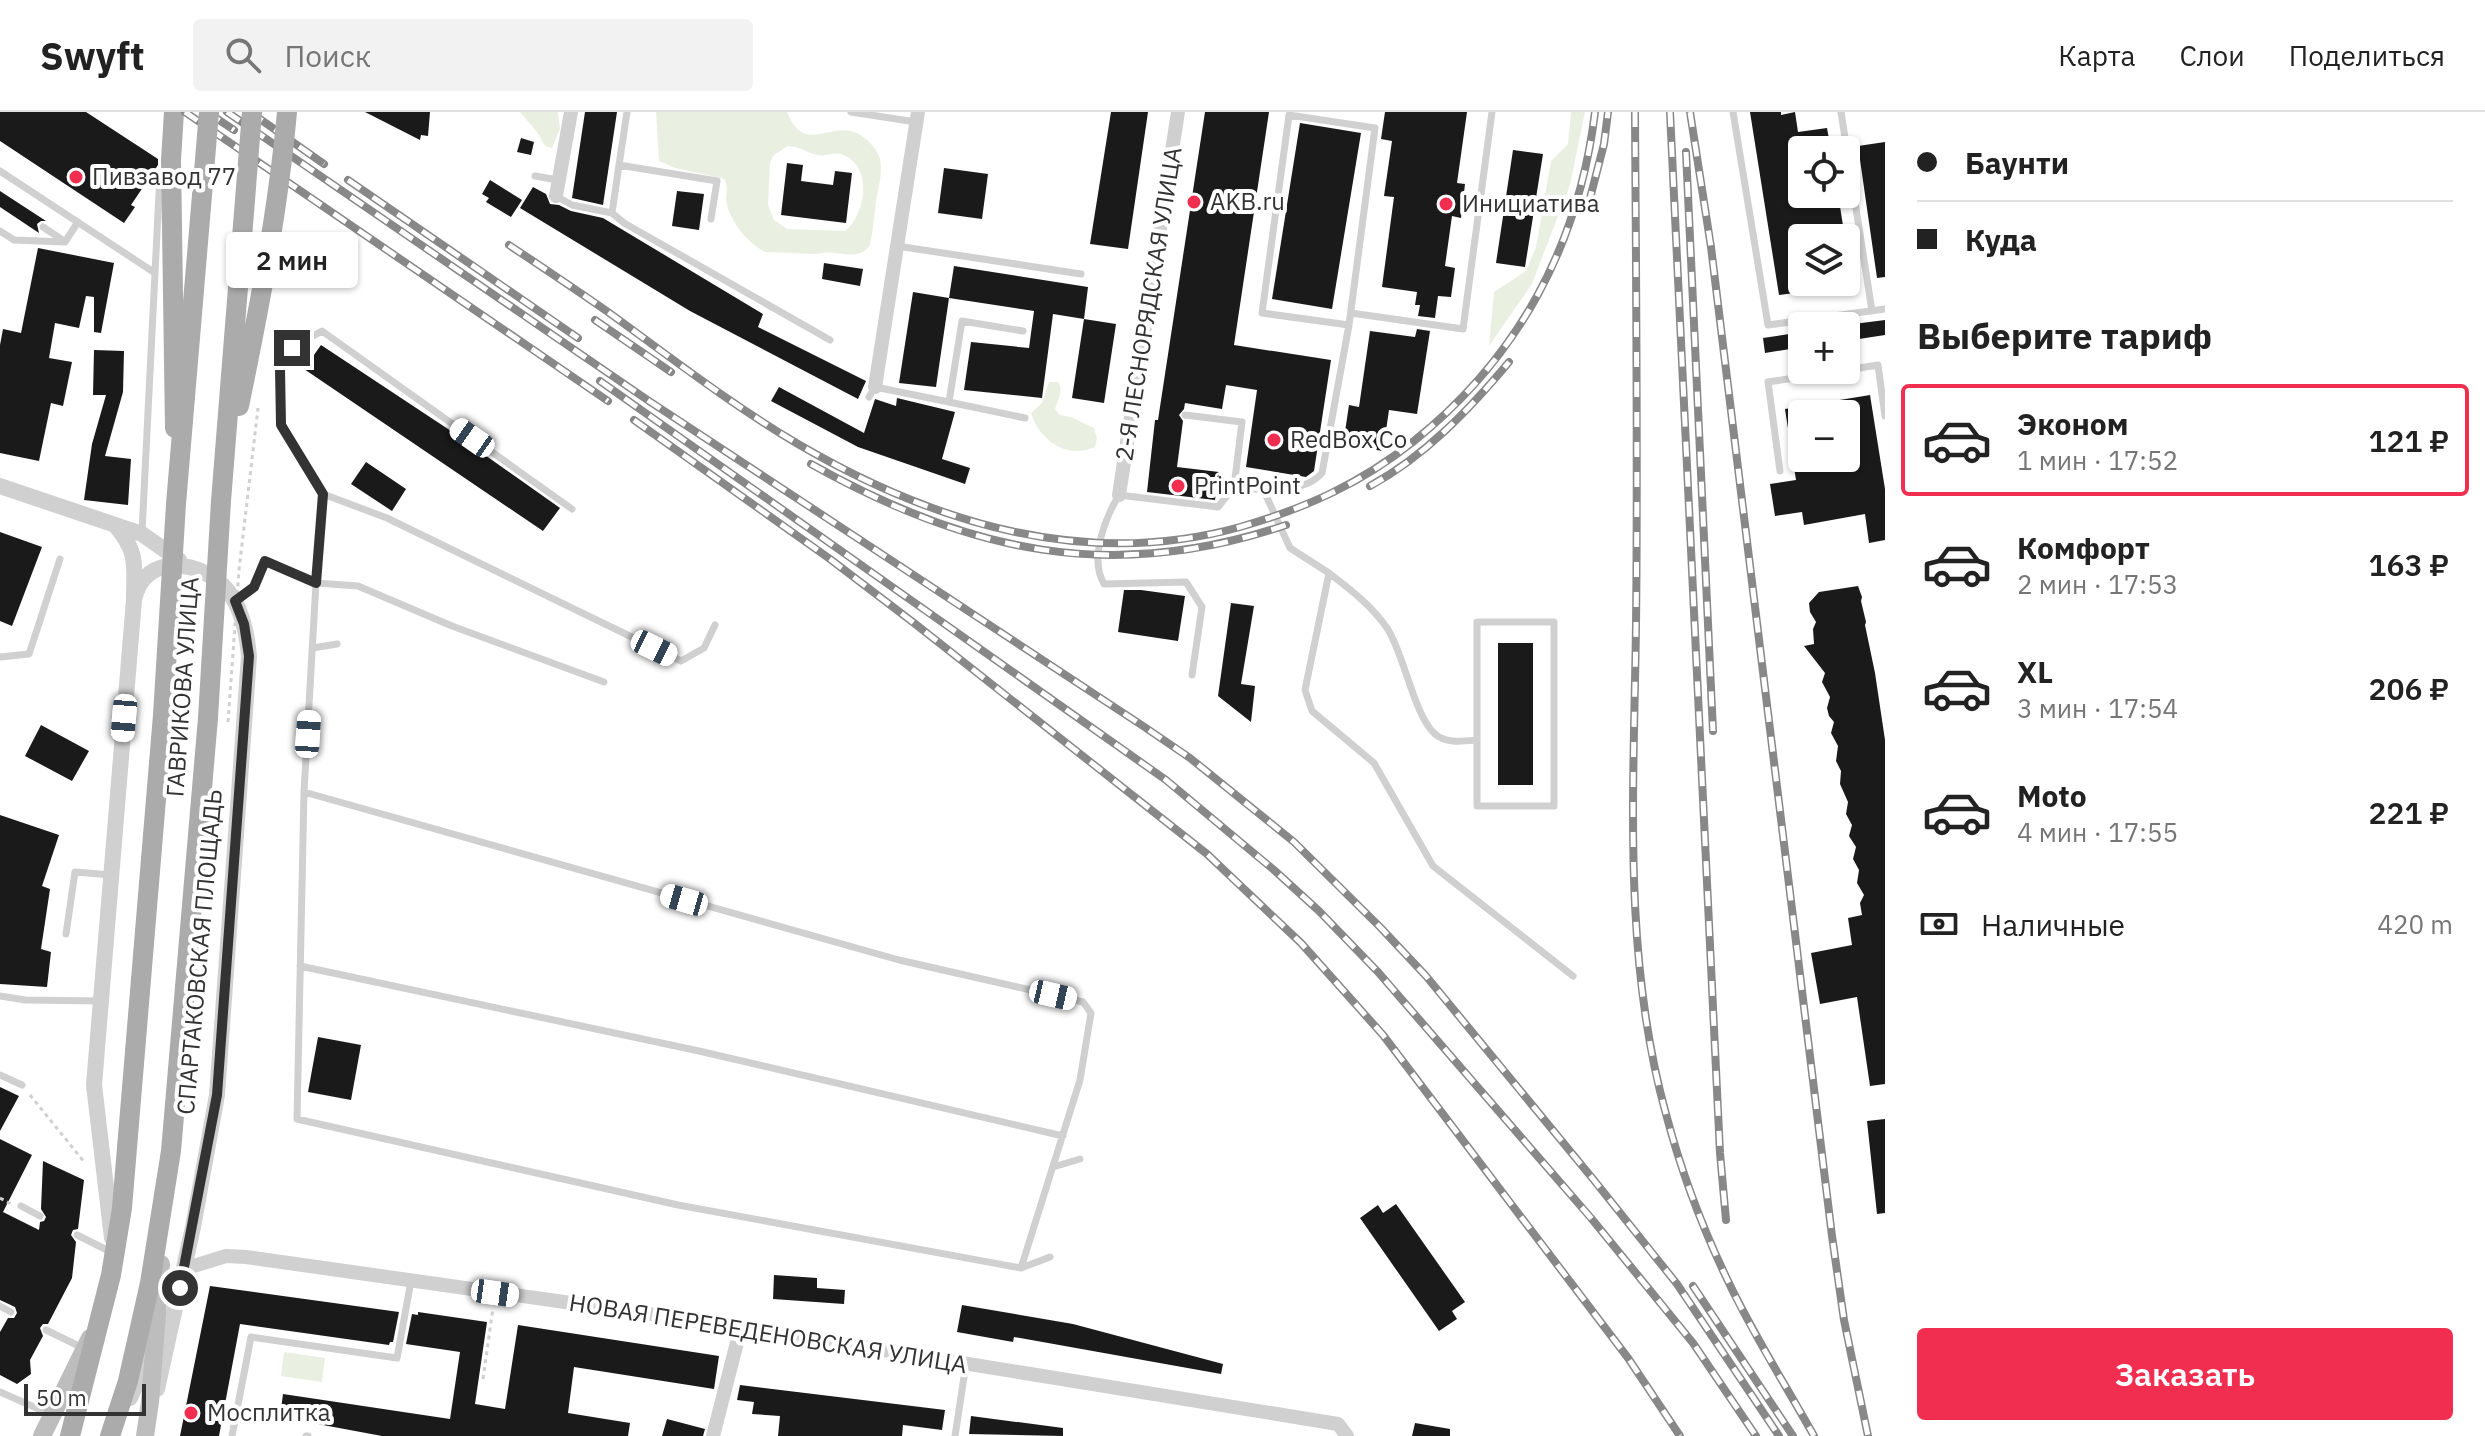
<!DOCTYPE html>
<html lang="ru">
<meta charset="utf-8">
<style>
body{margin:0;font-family:"IBM Plex Sans",sans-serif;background:#f2f2f2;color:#222;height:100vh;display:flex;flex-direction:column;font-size:30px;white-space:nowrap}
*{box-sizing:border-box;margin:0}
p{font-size:26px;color:#767676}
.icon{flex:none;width:44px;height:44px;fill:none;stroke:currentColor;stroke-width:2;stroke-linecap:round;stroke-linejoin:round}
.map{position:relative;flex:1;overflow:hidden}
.details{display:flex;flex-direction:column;background:#fff;width:600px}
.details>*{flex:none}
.top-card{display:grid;align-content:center;height:176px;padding:0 32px;background:#fff}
.fabs{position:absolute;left:1788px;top:24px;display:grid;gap:16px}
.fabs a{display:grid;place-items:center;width:72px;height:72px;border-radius:8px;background:#fff;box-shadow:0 2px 6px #0004;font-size:40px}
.scale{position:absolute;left:24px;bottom:20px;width:122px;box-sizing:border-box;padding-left:8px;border:4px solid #333;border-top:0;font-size:22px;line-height:28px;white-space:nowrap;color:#333;-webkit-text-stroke:6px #fff;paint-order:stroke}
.end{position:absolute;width:36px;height:36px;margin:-18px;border:10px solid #333;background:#fff;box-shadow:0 0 0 4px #fff}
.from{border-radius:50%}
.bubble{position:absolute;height:56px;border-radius:8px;background:#fff;box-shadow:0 2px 6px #0004;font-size:26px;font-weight:600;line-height:56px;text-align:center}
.car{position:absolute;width:24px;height:48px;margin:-24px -12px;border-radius:10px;box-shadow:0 0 6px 2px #0007;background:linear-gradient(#fff 24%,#345 0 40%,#fff 0 76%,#345 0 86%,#fff 0)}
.top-card b{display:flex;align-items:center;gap:28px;height:76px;font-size:30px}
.top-card b+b{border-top:2px solid #e0e0e0}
.top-card i{width:20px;height:20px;background:#222}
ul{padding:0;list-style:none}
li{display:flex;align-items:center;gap:24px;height:112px;margin:0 16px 12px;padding:0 16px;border:4px solid transparent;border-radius:8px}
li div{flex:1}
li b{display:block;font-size:30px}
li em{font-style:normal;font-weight:600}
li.active{border-color:#f12d50}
li>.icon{width:72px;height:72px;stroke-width:1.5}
h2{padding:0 32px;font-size:36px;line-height:96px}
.pay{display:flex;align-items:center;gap:20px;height:88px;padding:0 32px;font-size:30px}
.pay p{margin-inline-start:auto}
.primary-button{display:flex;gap:16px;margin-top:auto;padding:16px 32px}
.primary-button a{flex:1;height:92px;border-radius:8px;background:#f12d50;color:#fff;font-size:32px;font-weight:600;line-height:92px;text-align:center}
header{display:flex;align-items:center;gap:48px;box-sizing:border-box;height:112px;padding:0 40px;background:#fff;border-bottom:2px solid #e0e0e0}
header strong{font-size:38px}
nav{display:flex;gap:44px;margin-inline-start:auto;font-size:28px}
.search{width:560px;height:72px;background:#f2f2f2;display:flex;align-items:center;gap:20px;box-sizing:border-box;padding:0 28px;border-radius:8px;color:#767676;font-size:30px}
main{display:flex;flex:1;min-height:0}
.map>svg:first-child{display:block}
</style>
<header>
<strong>Swyft</strong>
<div class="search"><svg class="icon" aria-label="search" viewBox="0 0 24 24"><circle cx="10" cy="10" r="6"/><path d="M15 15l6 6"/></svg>Поиск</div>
<nav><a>Карта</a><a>Слои</a><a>Поделиться</a></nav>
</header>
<main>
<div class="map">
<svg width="1885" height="1324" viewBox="0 0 1885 1324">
<rect width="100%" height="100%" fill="#fff"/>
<!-- green -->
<path fill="#eaf0e1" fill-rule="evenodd" d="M520,0h38l2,17 -8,19 -7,-2 -8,-14z
M656,0h131c16,40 38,14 63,19 12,2 27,16 30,28 3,15 -2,29 -4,43 -2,14 -3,29 -6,43 -12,19 -35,3 -53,9l-52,-2c-17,-9 -33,-28 -38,-47 -3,-10 3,-16 -3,-26l-49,-11 -16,-7zM788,34c11,0 19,7 30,9 9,2 17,-4 25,0 31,12 22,60 2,76l-58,-2 -13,-9 -6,-15 2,-43 4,-7z
M1571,0h14l-15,73 -38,99 -43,62 5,-54 32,-21 10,-24 15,-86 17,-17z
M1049,270h9c6,9 0,17 -3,27l5,6 11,2 23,11 3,10 -2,9c-28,13 -56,-7 -64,-34l11,-10z
M284,1240l41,6 -3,24 -41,-6z"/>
<!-- building -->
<path fill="#1a1a1a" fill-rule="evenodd" d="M0,0h86l72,47v6l-27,40 4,2 -11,16 -124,-82z
M365,0h65l-2,24 -7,-1 -1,5z
M585,0h32l-14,93 -31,-7z
M1111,0h37l-20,137 -38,-5z
M1205,0h64l-35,233 97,15 -17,111 -8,6 -60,-10 11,-77 -31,-5 -4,24 -37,-6 -1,6 -5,6 4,6 -6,46 42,5 -4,28 -68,-8 8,-72h3z
M1385,0h82l-10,71 8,1 -4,34 -9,-2 -7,50 10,2 -4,29 -13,-1 -3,22 -17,-2 2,-11h-5l2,-13 -35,-5 12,-90 -10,-1 8,-55 -11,-2z
M1750,0h31v3l14,-3 3,20 29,-4 4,22h-29v44h36l7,44h-43v54l-23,3z
M1300,11l61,10 -29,176 -60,-10z
M521,26l13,4 -3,13 -14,-3z
M1885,30v135l-8,1 -19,-132z
M1513,38l30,4 -18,113 -29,-4z
M787,51l16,2 -2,16 32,4 2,-14 17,2 -6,50 -65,-8z
M944,56l44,6 -6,45 -44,-6z
M490,68l32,20 -11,17 -25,-15 3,-4 -7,-4z
M533,75l13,7 4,10 9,1 12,6 32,7 160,96 -5,13 108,54 -8,18 -168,-88 -170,-103z
M0,79l46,30h-5l-4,3 2,9 -39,-26z
M677,79l27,3 -5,36 -27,-4z
M38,136l76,15 -13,70 -7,-1v-35l-8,-1 -7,32 -24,-5 -6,35 23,4 -9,44 -12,-3 -12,58 -39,-8v-108l3,-16 18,4z
M824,151l39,6 -3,17 -38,-7z
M954,154l134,21 -4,32 -31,-5 -11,84 -78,-8 7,-48 58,6 5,-37 -85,-13z
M913,180l36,6 -13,89 -37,-4z
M1084,207l32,5 -12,79 -32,-5z
M1885,208v15l-39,6v-16z
M1417,217l13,2 -13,83 -28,-4 -6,41 -40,-6 6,-40 10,2 11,-76 45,6z
M1802,220v15l-37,6 -2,-15z
M321,233l130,86 109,77 -17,23 -239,-162z
M94,238l30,1 -1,41 -18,64 26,3 -3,46 -44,-5 8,-56 14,-49h-13z
M779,275l85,46 11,-34 21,7 1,-8 58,14 -13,47 28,9 -5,16 -107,-37 -87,-46z
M1870,283l15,94v51l-16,3 -4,-29 -61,11 -2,-13 -27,4 -5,-32 26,-4 -11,-71zM1802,302h44v44h-44z
M366,350l40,27 -14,22 -41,-27z
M0,420l42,15 -30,79 -12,-5z
M1858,474l4,11 -1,4 5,21 -1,3 10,48 10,67v344l-15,2 -13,-89 -37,7 -9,-51 41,-8 -4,-27 14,-3 -2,-12 4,-8 -7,-12 2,-13 -6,-11 3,-12 -7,-11 3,-11 -6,-11 2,-12 -8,-18 1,-13 -5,-10 2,-15 -7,-13 3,-11 -5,-6 -2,-8 3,-11 -8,-15 3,-9 -21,-27 10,-2 -1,-15 3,-7 -6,-10 -1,-9 10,-11z
M1124,478h17l44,6 -7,45 -60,-9z
M1231,491l23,3 -13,78 14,2 -4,36 -33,-26z
M1498,531h35v142h-35z
M41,613l48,26 -17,30 -47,-25z
M0,703l59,20 -17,51 8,3 -9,60 10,3 -4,35 -47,-3z
M318,925l43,8 -10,55 -43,-8z
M0,975l19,9 -19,35z
M1885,1007v94l-8,1 -10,-93z
M0,1027l32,16 -29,57 36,18 1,-8 4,-1 2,-4 -5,-8 2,-48 41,19 -6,49 -5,1 -2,5 5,7 -4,36 -24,46h-5l-3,4 3,8 -13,24 1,14 -14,10 -17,-9v-43l8,-14h6l3,-5 -2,-6 -15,-7z
M1396,1092l69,98 -13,9 5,8 -18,12 -79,-113 18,-13 5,8z
M774,1163l43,3v10l28,2 -1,14 -71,-5z
M210,1174l189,26 -6,30h-3l-1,3 -149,-21 -21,112h-39z
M962,1193l111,19 150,40 -2,10 -207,-37 -1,5 -56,-10z
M418,1200l69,10 -12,82 30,5 13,-84 201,31 -5,33 -140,-22 -6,46 62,10 -2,13h-246l-102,-19 3,-23 167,25 10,-67 -54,-8 6,-30 6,1z
M740,1273l205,25 -3,20 -39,-5 -1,11h-124l2,-20 -28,-2 2,-12 -17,-2z
M971,1304l92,12v8l-94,-2z
M667,1307l38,10 -2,7h-41z
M1415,1311l35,6v7h-38z"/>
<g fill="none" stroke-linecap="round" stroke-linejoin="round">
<!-- path -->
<path stroke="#d0d0d0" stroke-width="3" stroke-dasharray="4 4" stroke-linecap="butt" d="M30,983l55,68
M0,1086l11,6
M483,1267l10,-71"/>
<!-- service -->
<path stroke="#d0d0d0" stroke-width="7" d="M627,0l-8,53 98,16 -6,38
M851,0l65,10
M1733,0l35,213 117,-16
M1841,0l31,199
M1289,3l86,13 -26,197 -87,-12z
M0,59l155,102
M535,64l23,4
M556,84l16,9 40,8 12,10 206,117
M612,101l7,-48
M43,115l21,14
M0,119l14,9 51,2 13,-20
M897,134l184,28
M1351,201l112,16 29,-217
M1846,258l32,-5 7,51
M869,285l6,-10 74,15 13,-81 61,10
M949,290l76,16
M1185,303l57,7 -8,65
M1780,359l-12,-89 78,-12
M1264,379l26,57 39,25 -24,117 7,21 62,52 59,103 140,110
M323,382l64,24 294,143 23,-13 11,-23
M572,397l-250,-178 -30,17 -12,21 1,56 42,69 -7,89 42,3 94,40 152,56
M142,420l18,-359
M1329,461c22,17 42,32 58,55 17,25 27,88 48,106 11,10 29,7 42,6
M235,489l19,-14 11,-26 51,22 -12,209 -7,327 381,86 343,63 59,-188 11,-67 -8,-11 -184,-42 -595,-168
M1477,510h77v184h-77z
M313,536l24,-4
M0,545l29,-3 31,-95
M1192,563l10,-68 -16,-25 -82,2c-15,-25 1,-66 15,-89l99,12 16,-20c26,3 69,8 88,-14l27,-148
M66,822l9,-62 36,3
M300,854l399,85 364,85
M0,884l25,4 76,1
M0,963l22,10
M1053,1055l27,-8
M21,1094l19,10
M77,1123l34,17
M1021,1156l29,-11
M0,1194l11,6
M46,1218l37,18
M0,1280l50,22
M232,1324l19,-99 146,21 14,-77
M306,1324h2
M955,1324l11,-72"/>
<!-- minor -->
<path stroke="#d0d0d0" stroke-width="14" d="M556,84l15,-84
M875,275l43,-275
M1119,383l59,-383
M184,1157l42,-13 20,1 495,70 597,97 9,12
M713,1324l28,-109"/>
<!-- tertiary -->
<path stroke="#d0d0d0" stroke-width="16" d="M0,374l142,48 37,26
M134,488c10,-49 69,-40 94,-9 14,18 19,42 21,65l-32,439 -24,132 -36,162
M112,1126l-18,-153 40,-485c0,-35 5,-47 -19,-75
M130,1286l22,-48"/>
<!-- secondary -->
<path stroke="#bdbdbd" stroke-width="18" d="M42,1324l48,-98
M145,1324l5,-34 11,-138"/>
<!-- primary -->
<path stroke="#ababab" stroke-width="20" d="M174,0l-3,48 4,268
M70,1324l41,-161 11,-67 41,-493
M110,1324l18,-55 22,-98 21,-132 37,-433"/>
<defs>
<path id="rail" d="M185,0l423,289
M207,0l27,18
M227,0l422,289 494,325 47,32 104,84 86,85 46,49 167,203 84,105 102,152
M250,0l74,52
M1635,0c1,171 3,342 1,513 -2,162 -14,331 30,489 15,57 36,113 62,167 25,53 57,103 86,155
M1670,0l50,1041 6,67
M1690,0l21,135 121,989 12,84 24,116
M1686,40l27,579
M348,68l230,158
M1588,94l16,-62 4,-32
M509,133c33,22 66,44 99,67 62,45 124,93 190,132 135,79 287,126 442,83 66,-19 120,-43 174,-86 105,-84 165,-197 181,-329
M595,208l76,52
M600,269l566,399 108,90 45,41 59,61 213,246 102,125 63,93
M634,308l196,139 84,64 293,231 94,89 82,92 245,323 52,78
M811,352c157,88 301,120 475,61
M1370,374c55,-30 99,-76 139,-124
M1693,1174l100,150"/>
</defs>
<!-- rail casing -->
<use href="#rail" stroke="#888" stroke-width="8"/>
<!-- rail -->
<use href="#rail" stroke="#fff" stroke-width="5" stroke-dasharray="15" stroke-linecap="butt"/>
<!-- path-bridge -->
<path stroke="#d0d0d0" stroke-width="3" stroke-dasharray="4 4" stroke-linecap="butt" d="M228,610l11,-152 19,-162"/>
<!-- primary-bridge -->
<path stroke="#ababab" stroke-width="20" d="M239,294c20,-97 39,-195 48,-294
M163,603l13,-211 33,-392
M208,606l13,-217 31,-389"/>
</g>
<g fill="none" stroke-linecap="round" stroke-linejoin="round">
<!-- route -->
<path stroke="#333" stroke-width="10" d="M180,1176l37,-193 32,-439 -5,-32 -9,-23 19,-14 11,-26 51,22 7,-89 -42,-69 -1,-56 12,-21"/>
</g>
<!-- markers -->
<g fill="#f12d50" stroke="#fff" stroke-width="3">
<circle cx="76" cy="65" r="8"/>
<circle cx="1194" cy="90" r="8"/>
<circle cx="1446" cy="92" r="8"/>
<circle cx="1274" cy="328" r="8"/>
<circle cx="1178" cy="374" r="8"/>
<circle cx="191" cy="1301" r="8"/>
</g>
<g text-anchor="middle" stroke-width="8" stroke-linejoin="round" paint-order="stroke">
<!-- poi labels -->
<g font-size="24" fill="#333" stroke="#fff" text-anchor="start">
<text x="92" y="73">Пивзавод 77</text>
<text x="1210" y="98">AKB.ru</text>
<text x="1462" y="100">Инициатива</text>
<text x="1290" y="336">RedBox Co</text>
<text x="1194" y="382">PrintPoint</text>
<text x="207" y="1309">Мосплитка</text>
</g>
<!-- street labels -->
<g font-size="24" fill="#333" stroke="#fff">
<text transform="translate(1149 192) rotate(-81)" y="8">2-Я ЛЕСНОРЯДСКАЯ УЛИЦА</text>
<text transform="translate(183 575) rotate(-86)" y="8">ГАВРИКОВА УЛИЦА</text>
<text transform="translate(200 840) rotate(-85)" y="8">СПАРТАКОВСКАЯ ПЛОЩАДЬ</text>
<text transform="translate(768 1222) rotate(9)" y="8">НОВАЯ ПЕРЕВЕДЕНОВСКАЯ УЛИЦА</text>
</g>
</g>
</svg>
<div class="fabs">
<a><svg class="icon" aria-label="locate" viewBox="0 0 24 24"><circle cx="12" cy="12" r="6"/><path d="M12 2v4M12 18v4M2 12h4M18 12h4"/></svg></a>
<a><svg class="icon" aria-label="layers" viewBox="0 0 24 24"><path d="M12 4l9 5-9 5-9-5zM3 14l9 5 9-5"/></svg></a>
<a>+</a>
<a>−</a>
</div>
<div class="scale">50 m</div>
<i class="end from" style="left:180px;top:1176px"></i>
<i class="end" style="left:292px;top:236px"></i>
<div class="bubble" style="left:226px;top:120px;width:132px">2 мин</div>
<i class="car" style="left:472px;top:326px;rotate:305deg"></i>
<i class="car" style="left:654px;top:536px;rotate:116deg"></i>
<i class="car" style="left:124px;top:606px;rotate:185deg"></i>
<i class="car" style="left:308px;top:622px;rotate:4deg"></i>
<i class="car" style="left:684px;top:788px;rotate:286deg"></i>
<i class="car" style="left:1053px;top:883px;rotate:103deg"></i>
<i class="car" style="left:495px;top:1181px;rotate:98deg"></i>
</div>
<section class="details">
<div class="top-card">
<b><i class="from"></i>Баунти</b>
<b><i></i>Куда</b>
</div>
<h2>Выберите тариф</h2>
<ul>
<li class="active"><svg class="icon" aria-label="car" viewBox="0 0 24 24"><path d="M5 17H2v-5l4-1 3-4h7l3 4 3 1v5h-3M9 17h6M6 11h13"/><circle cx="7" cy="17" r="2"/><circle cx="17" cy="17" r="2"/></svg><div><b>Эконом</b><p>1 мин · 17:52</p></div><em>121 ₽</em></li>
<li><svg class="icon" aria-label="car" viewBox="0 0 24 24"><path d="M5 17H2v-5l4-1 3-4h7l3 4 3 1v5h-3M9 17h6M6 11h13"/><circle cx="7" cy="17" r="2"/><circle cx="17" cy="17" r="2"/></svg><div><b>Комфорт</b><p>2 мин · 17:53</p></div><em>163 ₽</em></li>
<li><svg class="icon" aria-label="car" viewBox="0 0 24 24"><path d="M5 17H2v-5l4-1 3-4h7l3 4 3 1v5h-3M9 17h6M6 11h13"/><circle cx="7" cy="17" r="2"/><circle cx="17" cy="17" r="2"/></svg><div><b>XL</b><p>3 мин · 17:54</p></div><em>206 ₽</em></li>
<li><svg class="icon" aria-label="car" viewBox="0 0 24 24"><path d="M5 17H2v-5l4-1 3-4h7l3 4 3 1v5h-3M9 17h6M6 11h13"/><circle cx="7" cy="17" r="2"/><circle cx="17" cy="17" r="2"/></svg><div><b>Moto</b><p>4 мин · 17:55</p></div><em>221 ₽</em></li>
</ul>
<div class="pay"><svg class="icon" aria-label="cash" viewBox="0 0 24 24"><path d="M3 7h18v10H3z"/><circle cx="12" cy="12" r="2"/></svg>Наличные<p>420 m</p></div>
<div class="primary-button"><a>Заказать</a></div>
</section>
</main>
